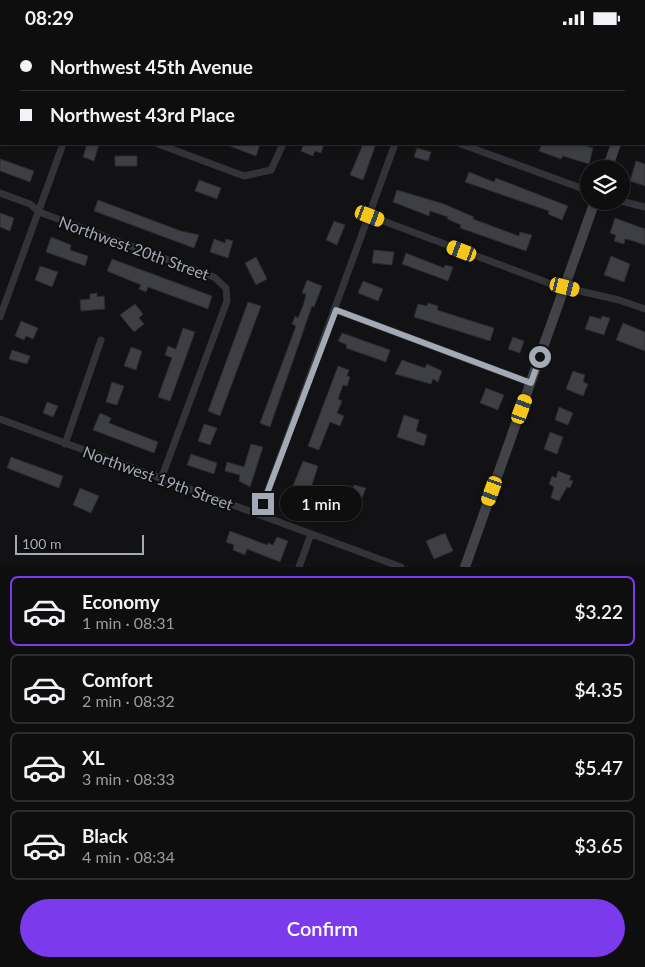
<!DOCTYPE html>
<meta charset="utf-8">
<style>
body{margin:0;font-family:Lato,sans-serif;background:#1c1c1d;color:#f1f3f6;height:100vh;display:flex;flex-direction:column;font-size:19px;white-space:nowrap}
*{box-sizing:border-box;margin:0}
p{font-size:16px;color:#9b9c9e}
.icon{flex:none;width:28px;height:28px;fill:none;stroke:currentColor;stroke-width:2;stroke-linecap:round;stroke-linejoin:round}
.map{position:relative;height:532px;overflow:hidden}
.side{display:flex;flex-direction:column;background:#0e0e0f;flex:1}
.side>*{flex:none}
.hud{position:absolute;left:0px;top:0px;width:645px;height:110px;box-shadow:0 2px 8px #0003,0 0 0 1px #2e2e2f;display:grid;align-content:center;height:110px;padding:0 20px;background:#0e0e0f}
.fabs{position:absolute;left:580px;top:125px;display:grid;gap:10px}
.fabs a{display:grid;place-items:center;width:50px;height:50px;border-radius:50%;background:#0e0e0f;box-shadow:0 2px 8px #0003,0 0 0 1px #2e2e2f;font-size:25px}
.scale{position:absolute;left:15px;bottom:12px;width:129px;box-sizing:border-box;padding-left:5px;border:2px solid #a3a9b5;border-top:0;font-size:14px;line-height:18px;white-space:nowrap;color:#a3a9b5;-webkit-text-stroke:4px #0d0d0f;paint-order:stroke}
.end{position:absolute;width:22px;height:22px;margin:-11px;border:6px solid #a3a9b5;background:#111;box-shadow:0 0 0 2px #111}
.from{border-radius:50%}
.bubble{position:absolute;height:35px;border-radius:18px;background:#0e0e0f;box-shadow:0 2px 8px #0003,0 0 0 1px #2e2e2f;font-size:16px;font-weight:600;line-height:35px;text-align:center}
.car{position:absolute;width:15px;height:30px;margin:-15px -8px;border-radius:6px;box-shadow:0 0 4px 1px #0007;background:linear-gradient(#f5c518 24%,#345 0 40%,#f5c518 0 76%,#345 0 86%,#f5c518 0)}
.hud b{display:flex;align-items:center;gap:18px;height:48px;font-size:19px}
.hud b+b{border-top:1px solid #2e2e2f}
.hud i{width:12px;height:12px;background:#f1f3f6}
ul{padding:9px 0 0;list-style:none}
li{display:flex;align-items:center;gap:15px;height:70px;margin:0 10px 8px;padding:0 10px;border:2px solid #2e2e2f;border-radius:8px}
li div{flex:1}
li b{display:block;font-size:19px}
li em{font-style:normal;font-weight:600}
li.selected{border-color:#7c3aed}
li>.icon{width:45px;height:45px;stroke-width:1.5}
.primary-button{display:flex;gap:10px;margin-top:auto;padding:10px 20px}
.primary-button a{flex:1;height:58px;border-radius:30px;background:#7c3aed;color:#fff;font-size:20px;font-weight:600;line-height:58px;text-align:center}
.status{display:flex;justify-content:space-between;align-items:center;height:35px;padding:0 25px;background:#0e0e0f;direction:ltr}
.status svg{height:14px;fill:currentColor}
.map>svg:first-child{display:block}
</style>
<div class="status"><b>08:29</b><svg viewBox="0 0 49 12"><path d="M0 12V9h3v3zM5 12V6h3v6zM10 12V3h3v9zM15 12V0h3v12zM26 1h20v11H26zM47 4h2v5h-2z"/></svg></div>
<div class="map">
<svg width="645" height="532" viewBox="0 0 645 532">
<rect width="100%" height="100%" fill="#121214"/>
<!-- building -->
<path fill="#3e3f44" stroke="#2c2c30" d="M87,109h12l-5,17 -11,-4z
M224,109h36l-4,12z
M299,109h25l-3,9 -6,-2 -2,5 -12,-5 2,-5z
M363,109h13l-13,36 -13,-5z
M542,109h38l13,4 -4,16 -26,-8 -2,3 -22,-8z
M417,113l14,4 -3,9 -14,-4z
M115,121h22v10h-22z
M0,124l34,12 -4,11 -30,-11z
M636,126l9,3v22l-15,-5z
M469,137l25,10 2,-4 72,28 -6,14 -14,-6 1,-3 -84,-29z
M199,145l22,8 -4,11 -22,-8z
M397,155l47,14 30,13 -1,2 46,17 1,-4 12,3 -6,16 -66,-23 1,-3 -14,-6 1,-2 -18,-6 -1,5 -36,-14z
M98,165l83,31 18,4 -5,13 -100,-37z
M0,178l14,5 -4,13 -10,-4z
M615,183l30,11v16l-15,-5 -5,-1 -1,5 -10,-3 2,-6 -6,-2z
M334,186l11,4 -8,20 -11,-5z
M51,202l20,8 -1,5 18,6 -3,10 -39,-14z
M214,204l11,4 1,-4 7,2 -5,17 -18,-6z
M374,215l20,2 -2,13 -20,-2z
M406,218l38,15 1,-3 8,2 -5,14 -46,-17z
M611,221l19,8 -6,18 -20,-7z
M256,222l11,22 -11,6 -11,-22z
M112,224l100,37 -4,13 -60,-22 -2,5 -7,-3 2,-4 -34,-14z
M40,231l18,6 -6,15 -17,-7z
M307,245l15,6 -8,21 -2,-1 -42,121 -10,-4 36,-97 -4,-2 3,-8 3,2 6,-15 2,-9 -4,-1z
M363,246l20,8 -5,12 -20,-8z
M97,258v4l7,-1 1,13 -24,2 -1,-11 10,-1v-5z
M248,267l13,4 -41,110 -12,-5z
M428,268l10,3 -1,4 57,18 -4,13 -76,-24 4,-13 9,2z
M135,269l8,10 -4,4 5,6 -10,8 -14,-17z
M590,281l11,3 1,-3 8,2 -6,17 -19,-6z
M21,286l17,7 -5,11 -7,-3 -2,4 -9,-4z
M623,288l22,9v19l-29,-11z
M183,293l12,4 -25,69 -12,-4 14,-39 -7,-3 3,-9 8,3z
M342,298l48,17 -4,12 -40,-14 1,-3 -9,-4z
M513,302l11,4 -4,12 -12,-4z
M131,312l11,4 -6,19 -12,-4z
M12,315l18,6 -3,8 -18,-5z
M402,325l23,8 2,-4 15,7 -4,11 -5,-3 -2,5 -36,-10z
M338,331l11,4 -2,6 3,1 -3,9 -4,-1 -5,14 4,2 -5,12 7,3 -4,10 -10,-4 -11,28 -11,-4z
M573,336l12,4 -2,7 5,2 -5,12 -17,-7z
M112,347l12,4 -7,19 -11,-3z
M486,353l18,7 -6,15 -18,-7z
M47,367l11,4 -5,11 -10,-4z
M559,372l14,6 -5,12 -13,-5z
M100,378l11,5 -2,5 49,19 -4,11 -61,-23z
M404,380l15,5 -3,11 11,4 -3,11 -27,-9z
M204,389l13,4 -7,17 -12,-4z
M550,397l13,5 -6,17 -13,-5z
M251,409l12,3 -13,40 -11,-6 1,-6 -15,-4 2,-9 17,5z
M191,419l26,9 -3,11 -27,-9z
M11,422l52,19 -4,12 -52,-20z
M303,426l15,5 -7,22 3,1 -8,21 -4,-1 -2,6 -8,-3 3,-9 -8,-2z
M558,436l13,5 -2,4 4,1 -3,7 -3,-1 -8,14 -8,-3 3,-11 -5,-3 3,-8 4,2z
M354,450l12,3 -4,10 -11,-4z
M80,453l19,8 -8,17 -18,-8z
M230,496l37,14 1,-2 5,2 4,-8 11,4 -8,21 -33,-13 -2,6 -12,-5 1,-5 -8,-3z
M445,498l8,18 -19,8 -8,-18z"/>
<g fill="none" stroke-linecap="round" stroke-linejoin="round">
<!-- street -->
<path stroke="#333439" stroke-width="7" d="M162,0l3,1
M461,0l3,1
M102,1l1,-1
M0,49h1
M644,67h1
M158,109l86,32 27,-6 12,-26
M461,109l128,47
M0,158l30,11 9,8 175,65 12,11 1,13 -66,178
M621,166l24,6
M370,181l184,69 65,15 26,9
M336,275l195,73
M0,282l63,-173
M0,384l401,148
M65,409l36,-104
M259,480l136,-371
M299,532l12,-33"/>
<!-- secondary -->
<path stroke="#414349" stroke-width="10" d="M644,34l1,-4
M607,134l9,-25
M465,532l130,-366"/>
</g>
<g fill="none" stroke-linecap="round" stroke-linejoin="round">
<!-- route -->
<path stroke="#a3a9b5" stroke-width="6" d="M263,469l73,-194 195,73 9,-26"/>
</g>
<g text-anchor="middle" stroke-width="4" stroke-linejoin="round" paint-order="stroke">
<!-- street labels -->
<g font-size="16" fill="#a3a9b5" stroke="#0d0d0f">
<text transform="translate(134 213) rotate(20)" y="6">Northwest 20th Street</text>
<text transform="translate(158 443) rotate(20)" y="6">Northwest 19th Street</text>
</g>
</g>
</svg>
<div class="fabs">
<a><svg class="icon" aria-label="layers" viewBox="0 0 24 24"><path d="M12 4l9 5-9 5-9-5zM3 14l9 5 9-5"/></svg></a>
</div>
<div class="scale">100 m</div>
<i class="end from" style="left:540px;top:322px"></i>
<i class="end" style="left:263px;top:469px"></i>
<div class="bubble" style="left:280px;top:451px;width:82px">1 min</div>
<i class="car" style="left:370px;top:181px;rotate:111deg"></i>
<i class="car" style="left:462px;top:216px;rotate:291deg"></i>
<i class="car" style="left:565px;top:252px;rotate:104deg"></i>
<i class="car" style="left:522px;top:374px;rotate:20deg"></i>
<i class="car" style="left:492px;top:456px;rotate:200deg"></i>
<div class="hud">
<b><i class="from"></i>Northwest 45th Avenue</b>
<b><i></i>Northwest 43rd Place</b>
</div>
</div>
<section class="side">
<ul>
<li class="selected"><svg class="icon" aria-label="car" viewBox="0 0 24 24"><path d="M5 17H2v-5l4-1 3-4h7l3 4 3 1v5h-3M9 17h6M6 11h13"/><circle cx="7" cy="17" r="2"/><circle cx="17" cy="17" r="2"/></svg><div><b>Economy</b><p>1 min · 08:31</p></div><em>$3.22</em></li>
<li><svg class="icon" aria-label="car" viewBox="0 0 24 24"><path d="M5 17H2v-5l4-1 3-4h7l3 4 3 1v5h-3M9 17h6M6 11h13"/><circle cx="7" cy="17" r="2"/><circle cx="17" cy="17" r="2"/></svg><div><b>Comfort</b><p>2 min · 08:32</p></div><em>$4.35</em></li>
<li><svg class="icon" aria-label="car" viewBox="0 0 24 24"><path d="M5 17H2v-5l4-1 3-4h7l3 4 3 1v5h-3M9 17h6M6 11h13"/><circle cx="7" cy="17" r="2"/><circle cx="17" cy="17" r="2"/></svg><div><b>XL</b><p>3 min · 08:33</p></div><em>$5.47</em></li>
<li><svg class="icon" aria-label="car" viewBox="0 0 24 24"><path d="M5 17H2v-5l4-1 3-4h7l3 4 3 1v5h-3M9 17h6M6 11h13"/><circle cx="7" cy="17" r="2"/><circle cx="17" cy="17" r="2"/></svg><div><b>Black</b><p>4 min · 08:34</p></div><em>$3.65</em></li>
</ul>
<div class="primary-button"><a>Confirm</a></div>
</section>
